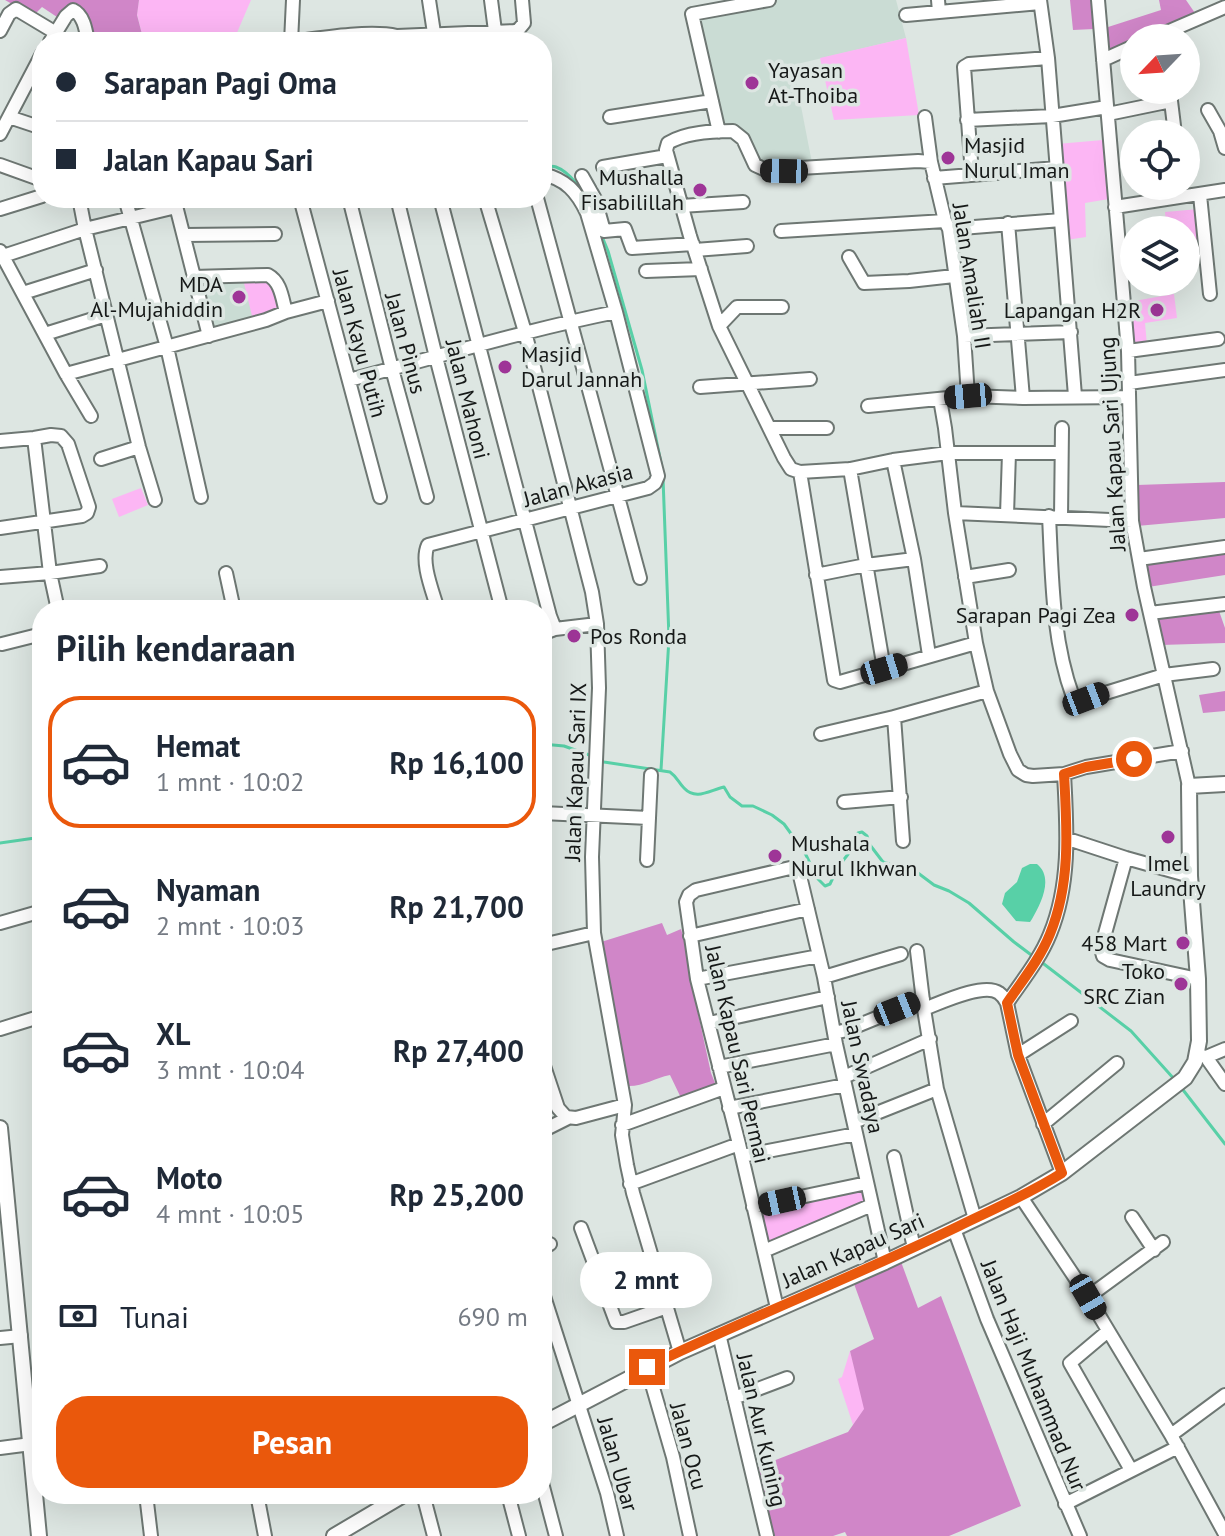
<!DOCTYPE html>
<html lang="id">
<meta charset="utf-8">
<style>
body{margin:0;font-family:"PT Sans",sans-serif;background:#f2f2f3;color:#1f2937;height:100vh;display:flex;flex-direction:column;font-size:30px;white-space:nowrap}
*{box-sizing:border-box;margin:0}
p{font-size:26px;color:#747a83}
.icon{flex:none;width:44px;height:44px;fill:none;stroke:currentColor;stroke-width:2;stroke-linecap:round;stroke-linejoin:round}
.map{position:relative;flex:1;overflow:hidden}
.details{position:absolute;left:32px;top:600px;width:520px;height:904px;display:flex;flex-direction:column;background:#fff;border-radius:32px;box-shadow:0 8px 32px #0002}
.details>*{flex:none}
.top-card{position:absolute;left:32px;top:32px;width:520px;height:176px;border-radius:32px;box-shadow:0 8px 32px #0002;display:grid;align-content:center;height:176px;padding:0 24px;background:#fff}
.needle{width:52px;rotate:245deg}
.tools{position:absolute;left:1120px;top:24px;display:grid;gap:16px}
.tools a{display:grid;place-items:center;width:80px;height:80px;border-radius:50%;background:#fff;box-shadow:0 8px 32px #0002;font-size:40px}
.end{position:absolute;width:36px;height:36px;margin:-18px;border:10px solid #ea580c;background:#fff;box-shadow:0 0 0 4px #fff}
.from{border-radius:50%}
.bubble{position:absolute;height:56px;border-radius:28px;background:#fff;box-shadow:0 8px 32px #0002;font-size:26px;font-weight:700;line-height:56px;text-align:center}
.car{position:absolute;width:24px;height:48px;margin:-24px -12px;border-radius:10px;box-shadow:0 0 6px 2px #0007;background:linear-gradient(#222 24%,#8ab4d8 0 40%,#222 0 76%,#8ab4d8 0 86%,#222 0)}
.top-card b{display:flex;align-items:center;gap:28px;height:76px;font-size:30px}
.top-card b+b{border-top:2px solid #e0e1e3}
.top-card i{width:20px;height:20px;background:#1f2937}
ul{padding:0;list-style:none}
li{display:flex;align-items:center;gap:24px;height:132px;margin:0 16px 12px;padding:0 8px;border:4px solid transparent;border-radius:32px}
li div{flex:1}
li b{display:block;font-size:30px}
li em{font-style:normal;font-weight:700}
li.selected{border-color:#ea580c}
li>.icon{width:72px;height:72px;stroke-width:1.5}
h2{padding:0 24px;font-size:36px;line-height:96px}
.pay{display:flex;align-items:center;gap:20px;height:88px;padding:0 24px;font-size:30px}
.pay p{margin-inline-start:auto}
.cta{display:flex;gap:16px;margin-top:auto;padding:16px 24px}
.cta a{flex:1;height:92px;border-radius:32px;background:#ea580c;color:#fff;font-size:32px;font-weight:700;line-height:92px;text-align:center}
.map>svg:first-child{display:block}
</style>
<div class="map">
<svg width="1225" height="1536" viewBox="0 0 1225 1536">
<rect width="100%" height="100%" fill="#dde6e2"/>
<!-- built -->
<path fill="#cadcd4" d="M765,0h131l10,38 -113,27 20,103 -47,2 -23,-31 -24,-7 -27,-118z
M243,279l35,26 -3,7 -66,19 -13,-51z"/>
<!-- green -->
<path fill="#fcb6f4" d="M139,0h112l-18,42h-89l-7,-28z
M906,38l13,77 -85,5 -14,-62z
M1103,140l6,59 -24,4 1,34 -20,3 -9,-96z
M1199,209l3,38 -16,2v-19h-19l-2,-18z
M268,278c8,10 13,21 7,34l-22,8 -10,-41z
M1174,294l3,24 -32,5 2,22 -16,3 -3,-46z
M141,488l7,17 -29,12 -7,-18z
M867,1183l5,22 -108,46 -11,-44z
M850,1351l15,57 -12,17 -15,-46 4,-2z"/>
<!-- forest -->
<path fill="#d086c8" d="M5,0h134l-2,15 7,27h-32l-1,-2 -18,-3c-2,-13 -5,-22 -15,-32l-6,1 -12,13 -18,-12 -9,9z
M1070,0h22l2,29 -21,1z
M1159,0h27l11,16 -52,22h-11v5l-23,11 -5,-4 -1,-22 56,-18z
M1225,482v36l-88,8v-41z
M1225,551v24l-77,12 -5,-24z
M1218,608l7,20v15l-64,2 -7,-28z
M1225,691v20l-22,2 -4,-18z
M662,923l5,12 14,-6 7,24 1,19 22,101 6,15 -35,12 -12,-25c-15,3 -26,11 -41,11 -4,-7 -5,-19 -9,-28l-19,-116z
M900,1259l18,49 23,-12 80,210 -72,30h-102l-2,-4 -12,4h-62l-16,-68 93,-36 16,-23 -14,-58 24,-12 -21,-58z"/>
<!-- water -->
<path fill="#58d0a7" d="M1030,864h7c17,14 4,39 -5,55l-2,3 -14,-1 -14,-17 3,-11 12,-11 5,-14z"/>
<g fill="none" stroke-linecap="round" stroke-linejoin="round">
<!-- stream -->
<path stroke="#58d0a7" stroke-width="3" d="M542,166c3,0 11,0 14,1 14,5 28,25 33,38
M601,234l7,17 34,119 19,93
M542,744l22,2 28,10
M599,759l5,3 66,10c7,5 8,10 14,16 12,13 26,2 40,-1l6,10 12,9h11l19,9 12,9 21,29 12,25 8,8 5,-2 8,-17 11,-14 9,-20 4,-1 5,4 3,9 13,17 35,11 16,12 15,6 20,12 45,39 20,15
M661,770l8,-132 -6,-160
M0,843l42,-6
M1040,961l91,70 44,49
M1180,1086l45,58"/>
<defs>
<path id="minor" d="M429,0l5,33
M491,0l4,31
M938,0l1,12 101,-9
M1040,0l8,58 27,338
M1098,0l30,351 4,170 12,66 45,199
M906,15l33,-3
M0,31l9,-17 7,-5 40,24
M1153,38l72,-31
M50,42l16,-26 7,-6c11,5 13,21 15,32
M291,42l2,-42
M292,42c29,-4 77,-12 105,-6l118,-5 4,-2 5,-6 -2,-23
M1103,60l31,-14
M1171,101l4,33
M1208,110l12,21 5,17
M1108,114l63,-13 -2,-11
M9,117l33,11
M610,117l102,-16
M925,117l6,45 14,59 4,8 15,107 4,60
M967,120l85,-4 55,-9
M719,132l-27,-118 77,-14
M0,134l42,-80
M931,162l-13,-1 -152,9 -11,-5 -12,-26 -10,-8c-20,0 -47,1 -65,12l-2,7 24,86 29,90 65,132 7,11 9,3 50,-3 43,-9 55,-7h113
M0,165l42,15
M603,167l64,-11
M972,174l-8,-107 5,-3 79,-6
M582,176l13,23 9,32 21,-2 7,19 61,-4
M934,178l123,-10
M1200,195l10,99
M79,198l6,31 54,218 16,53
M125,198l42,149 34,150
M174,198l35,138
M300,198l80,299
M349,198l43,171 35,128
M397,198l39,159 66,253
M440,198l110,418 5,13
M485,198l40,134 67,260 5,32 2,64 -7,169 2,76 31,172 -3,30 5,30 6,28 47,159
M537,198l103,380
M681,206l62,-4
M1115,207l110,-17
M0,209l42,-13
M1008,223l15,175
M949,229l112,-9
M781,231l164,-10
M184,235l91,-1
M695,250l52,-4
M0,251l66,123 25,42
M3,256l82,-27 91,-22
M849,257l15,26 45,-2 45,-5
M646,271l55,-2
M193,277l75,-2c13,7 14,23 18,37
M23,293l73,-23
M719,326l18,-19h45
M45,334l61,-19
M964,336l107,-4
M1128,351l90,-12
M66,374l200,-54 20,-8 42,-11
M349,380c89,-23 177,-50 267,-68
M1129,383l96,-13
M700,387l110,-8
M940,399l5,29 10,85 21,130 11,48 23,63 8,16 8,5 7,1 31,-2 22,-7 96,-16
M868,406l100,-10 55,2 106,-1
M770,428h57
M34,438l16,135 8,37
M0,441l34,-3 17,-3 10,1 7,8 21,63 -2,6 -5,3 -82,12
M101,459l38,-12
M893,460l21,99 15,96
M850,469l34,200
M800,472l34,208 6,2 136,-39
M955,513l177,8
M1007,515l2,-62
M1049,516c3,60 3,124 24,181l7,3 6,-1 78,-24 49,-6
M1061,517l1,-89
M1139,559l86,-12
M226,573l8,37
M816,575l50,-10 48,-6
M0,577l50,-4 50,-7
M965,577l44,-7
M438,610c-5,-18 -18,-48 -10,-65l220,-57 7,-5 3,-7 -42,-164 -29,-99c-10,-21 -21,-34 -45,-39
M1150,613l75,-9
M542,634l13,-5 42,-5
M2,644l40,-10
M821,734l73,-17
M844,802l57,-5
M542,813l107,5 -2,42
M649,818l2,-43
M1068,839l58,19 64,18
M903,841l-9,-124 93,-26
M1126,858l-25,90 2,8 7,4 88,19
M0,923l42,-12
M690,936l118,-27
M542,945l52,-12
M917,951l7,58 13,80 38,130
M824,977l77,-23
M697,979l122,-23
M1007,1003c15,-22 33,-44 43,-69 21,-51 17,-106 14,-160
M924,1009c16,-6 60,-27 75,-16 3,2 7,8 8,10l11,52 44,118
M709,1023l119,-26
M0,1029l42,-13
M834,1033l13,-3 76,-31
M1018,1055l53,-34
M1202,1056l4,1 19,-8
M1206,1057l19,27
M542,1060l16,48 8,9 10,1 49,-13
M719,1067l117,-23
M844,1077l86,-38
M729,1108l116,-23
M854,1122l83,-33
M1043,1124l74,-61
M622,1125l102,-37
M542,1131l26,-13
M742,1156l114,-22
M894,1157l20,91
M630,1184l109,-40
M1021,1197l67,100 83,138 54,99
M753,1207l114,-24
M1132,1217l22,33
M581,1228l35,94h8l43,-15
M954,1229l33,90 93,217
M542,1248l8,-4
M764,1251l108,-46
M542,1290l65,203 10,43
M1088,1297l75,-55
M777,1308l-38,-164 -42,-165 -11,-77 3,-7 7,-5 94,-22 6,2 4,6 24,101 12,67 49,218
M1108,1331l-38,32 61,107
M719,1334l48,202
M0,1338l21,-2
M647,1367l26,90 17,79
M734,1398l53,-20
M1171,1435l54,-40
M0,1448l31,-4
M542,1483l14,53
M146,1494l5,42
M257,1494l8,42
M423,1494l11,42
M508,1494l11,42
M1065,1504l113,-57"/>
<path id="major" d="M0,1128l39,408
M542,1424l138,-72 205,-90 136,-65 41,-24 123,-95 10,-16 4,-21 -1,-62 -8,-103 -1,-90 36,-2
M334,1536l71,-42"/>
</defs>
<!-- minor casing -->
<use href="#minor" stroke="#6e7773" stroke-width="16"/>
<!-- major casing -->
<use href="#major" stroke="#6e7773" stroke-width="18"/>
<!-- minor -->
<use href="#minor" stroke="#fff" stroke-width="12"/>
<!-- major -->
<use href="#major" stroke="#fff" stroke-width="14"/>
</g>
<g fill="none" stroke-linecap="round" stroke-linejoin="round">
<!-- route -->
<path stroke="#ea580c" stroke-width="10" d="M647,1367c103,-50 209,-91 312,-141 35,-17 70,-32 103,-53l-44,-118 -11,-52c15,-22 33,-44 43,-69 21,-51 17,-106 14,-160l22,-7 48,-8"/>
</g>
<!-- markers -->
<g fill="#9e3597" stroke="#dde6e2" stroke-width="3">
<circle cx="752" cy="83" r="8"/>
<circle cx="948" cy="158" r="8"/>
<circle cx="700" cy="190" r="8"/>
<circle cx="239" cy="297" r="8"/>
<circle cx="1157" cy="310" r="8"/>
<circle cx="505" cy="367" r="8"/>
<circle cx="1132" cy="615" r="8"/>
<circle cx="574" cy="636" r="8"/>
<circle cx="1168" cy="837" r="8"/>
<circle cx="775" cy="856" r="8"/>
<circle cx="1183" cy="943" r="8"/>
<circle cx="1181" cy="984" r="8"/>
</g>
<g text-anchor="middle" stroke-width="7" stroke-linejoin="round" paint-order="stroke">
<!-- poi labels -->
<g font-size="22" fill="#161918" stroke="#dde6e2" text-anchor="end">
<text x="768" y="78" text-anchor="start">Yayasan<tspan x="768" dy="25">At-Thoiba</tspan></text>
<text x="964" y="153" text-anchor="start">Masjid<tspan x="964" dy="25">Nurul Iman</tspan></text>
<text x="684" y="185">Mushalla<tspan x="684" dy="25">Fisabilillah</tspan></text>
<text x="223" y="292">MDA<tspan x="223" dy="25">Al-Mujahiddin</tspan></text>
<text x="1141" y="318">Lapangan H2R</text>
<text x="521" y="362" text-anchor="start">Masjid<tspan x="521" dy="25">Darul Jannah</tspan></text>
<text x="1116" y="623">Sarapan Pagi Zea</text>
<text x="590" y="644" text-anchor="start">Pos Ronda</text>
<text x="791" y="851" text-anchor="start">Mushala<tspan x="791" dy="25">Nurul Ikhwan</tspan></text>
<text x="1168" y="871" text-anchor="middle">Imel<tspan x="1168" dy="25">Laundry</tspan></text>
<text x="1167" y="951">458 Mart</text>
<text x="1165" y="979">Toko<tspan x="1165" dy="25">SRC Zian</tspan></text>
</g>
<!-- street labels -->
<g font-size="22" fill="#161918" stroke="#dde6e2">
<text transform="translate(972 276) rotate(81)" y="8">Jalan Amaliah II</text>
<text transform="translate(360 343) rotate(75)" y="8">Jalan Kayu Putih</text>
<text transform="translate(406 343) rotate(75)" y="8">Jalan Pinus</text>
<text transform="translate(468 399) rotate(76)" y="8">Jalan Mahoni</text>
<text transform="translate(1112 444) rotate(-93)" y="8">Jalan Kapau Sari Ujung</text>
<text transform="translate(578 485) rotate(-15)" y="8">Jalan Akasia</text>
<text transform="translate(575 772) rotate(-88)" y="8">Jalan Kapau Sari IX</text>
<text transform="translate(738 1054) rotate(77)" y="8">Jalan Kapau Sari Permai</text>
<text transform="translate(863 1067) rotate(78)" y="8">Jalan Swadaya</text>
<text transform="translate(853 1250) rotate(-24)" y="8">Jalan Kapau Sari</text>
<text transform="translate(1034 1375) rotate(68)" y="8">Jalan Haji Muhammad Nur</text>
<text transform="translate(762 1430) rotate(77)" y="8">Jalan Aur Kuning</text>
<text transform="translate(689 1446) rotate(75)" y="8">Jalan Ocu</text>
<text transform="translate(618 1464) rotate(74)" y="8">Jalan Ubar</text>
</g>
</g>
</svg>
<div class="tools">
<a><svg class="needle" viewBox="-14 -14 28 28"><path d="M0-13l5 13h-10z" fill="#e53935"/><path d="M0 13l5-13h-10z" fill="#747a83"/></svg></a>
<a><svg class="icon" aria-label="locate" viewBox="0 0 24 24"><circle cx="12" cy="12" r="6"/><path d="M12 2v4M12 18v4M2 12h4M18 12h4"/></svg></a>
<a><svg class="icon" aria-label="layers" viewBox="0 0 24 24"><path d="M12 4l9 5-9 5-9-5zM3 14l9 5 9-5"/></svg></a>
</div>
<i class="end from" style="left:1134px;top:759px"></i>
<i class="end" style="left:647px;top:1367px"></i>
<div class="bubble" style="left:580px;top:1252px;width:132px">2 mnt</div>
<i class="car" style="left:784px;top:171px;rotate:271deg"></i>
<i class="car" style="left:968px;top:396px;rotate:265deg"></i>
<i class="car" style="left:884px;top:669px;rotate:73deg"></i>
<i class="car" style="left:1086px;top:699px;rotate:69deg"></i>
<i class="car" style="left:897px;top:1009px;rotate:68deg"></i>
<i class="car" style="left:782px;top:1201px;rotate:258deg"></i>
<i class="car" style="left:1088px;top:1297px;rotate:150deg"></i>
<div class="top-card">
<b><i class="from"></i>Sarapan Pagi Oma</b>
<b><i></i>Jalan Kapau Sari</b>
</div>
<section class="details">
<h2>Pilih kendaraan</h2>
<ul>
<li class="selected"><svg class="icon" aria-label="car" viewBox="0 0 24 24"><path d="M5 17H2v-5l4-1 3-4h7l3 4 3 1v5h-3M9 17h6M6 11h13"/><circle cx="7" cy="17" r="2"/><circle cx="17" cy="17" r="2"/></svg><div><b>Hemat</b><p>1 mnt · 10:02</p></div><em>Rp 16,100</em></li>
<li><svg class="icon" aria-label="car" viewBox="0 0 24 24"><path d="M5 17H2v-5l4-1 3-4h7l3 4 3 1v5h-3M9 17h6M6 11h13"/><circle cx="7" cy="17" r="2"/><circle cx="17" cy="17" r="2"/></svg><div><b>Nyaman</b><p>2 mnt · 10:03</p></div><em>Rp 21,700</em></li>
<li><svg class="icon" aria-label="car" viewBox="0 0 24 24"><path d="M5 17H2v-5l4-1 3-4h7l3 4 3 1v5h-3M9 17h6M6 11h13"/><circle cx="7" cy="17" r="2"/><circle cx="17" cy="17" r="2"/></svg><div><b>XL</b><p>3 mnt · 10:04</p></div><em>Rp 27,400</em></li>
<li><svg class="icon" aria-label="car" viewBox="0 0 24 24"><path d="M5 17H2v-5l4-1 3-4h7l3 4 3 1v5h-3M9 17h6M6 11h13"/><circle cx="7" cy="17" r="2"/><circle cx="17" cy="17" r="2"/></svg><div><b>Moto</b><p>4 mnt · 10:05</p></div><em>Rp 25,200</em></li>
</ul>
<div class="pay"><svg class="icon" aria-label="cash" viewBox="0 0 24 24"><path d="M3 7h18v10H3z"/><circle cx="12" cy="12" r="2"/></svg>Tunai<p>690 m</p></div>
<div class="cta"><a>Pesan</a></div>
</section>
</div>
